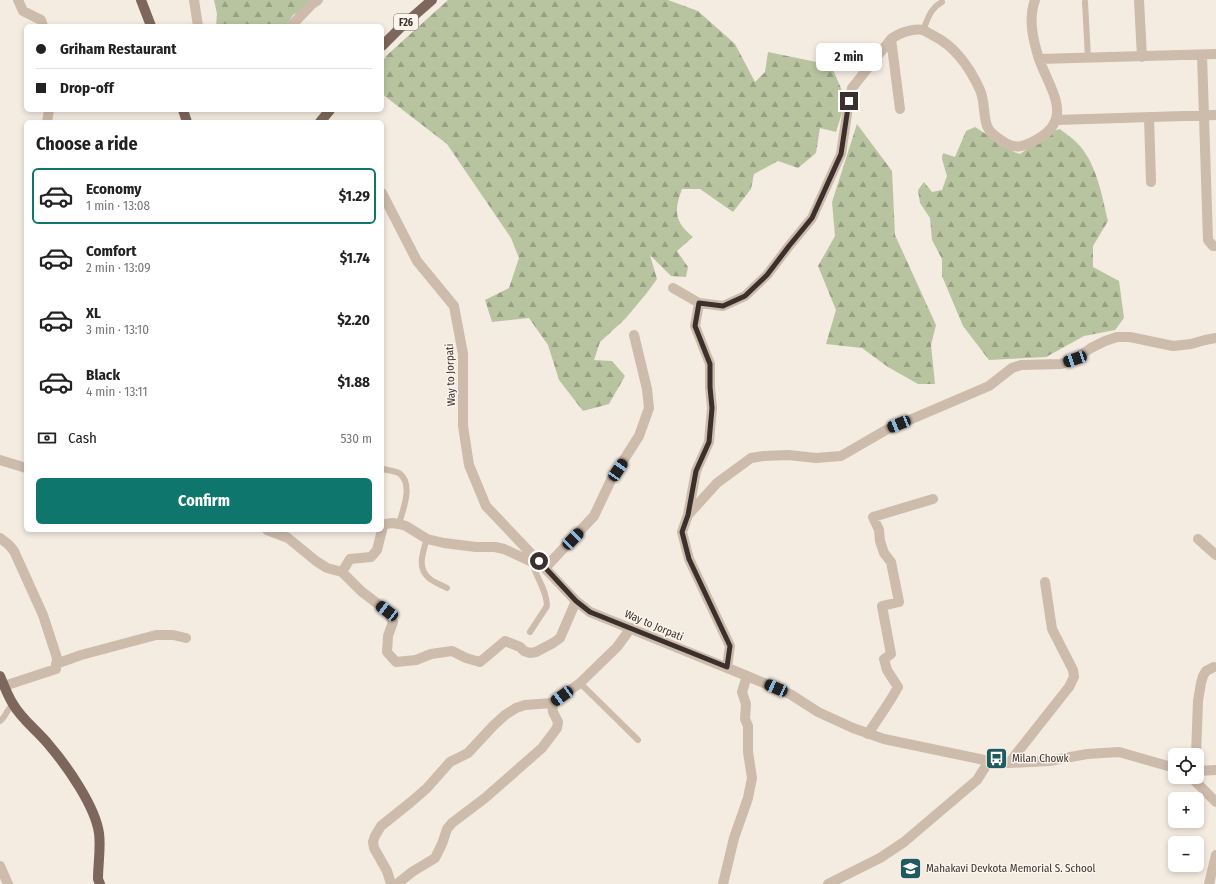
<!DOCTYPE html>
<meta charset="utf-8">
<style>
body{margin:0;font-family:"Fira Sans Condensed",sans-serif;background:#f2f2f2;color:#222;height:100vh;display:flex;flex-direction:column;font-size:15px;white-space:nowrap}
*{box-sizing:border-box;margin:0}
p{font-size:13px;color:#767676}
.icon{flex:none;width:22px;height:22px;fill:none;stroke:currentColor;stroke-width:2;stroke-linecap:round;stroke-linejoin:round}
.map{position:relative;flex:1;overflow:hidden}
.drawer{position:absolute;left:24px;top:120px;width:360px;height:412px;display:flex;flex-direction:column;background:#fff;border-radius:6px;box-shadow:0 2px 6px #0003}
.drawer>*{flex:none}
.guide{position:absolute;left:24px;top:24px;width:360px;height:88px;border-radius:6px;box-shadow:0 2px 6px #0003;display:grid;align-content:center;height:88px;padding:0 12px;background:#fff}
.controls{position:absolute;left:1168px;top:748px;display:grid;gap:8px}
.controls a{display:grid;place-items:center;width:36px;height:36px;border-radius:6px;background:#fff;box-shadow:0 2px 6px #0003;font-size:20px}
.end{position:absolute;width:18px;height:18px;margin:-9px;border:5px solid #3b302b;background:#fff;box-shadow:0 0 0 2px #fff}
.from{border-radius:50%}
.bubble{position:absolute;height:28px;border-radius:6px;background:#fff;box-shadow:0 2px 6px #0003;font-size:13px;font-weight:700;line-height:28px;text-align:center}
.car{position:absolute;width:12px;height:24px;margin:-12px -6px;border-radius:5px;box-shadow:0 0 3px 1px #0007;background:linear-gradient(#222 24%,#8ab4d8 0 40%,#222 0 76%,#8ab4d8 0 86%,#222 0)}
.guide b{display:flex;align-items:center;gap:14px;height:38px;font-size:15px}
.guide b+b{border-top:1px solid #e0e0e0}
.guide i{width:10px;height:10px;background:#222}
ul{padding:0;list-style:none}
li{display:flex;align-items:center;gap:12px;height:56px;margin:0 8px 6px;padding:0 4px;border:2px solid transparent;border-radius:6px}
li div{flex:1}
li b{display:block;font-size:15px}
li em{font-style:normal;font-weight:700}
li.active{border-color:#0f766e}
li>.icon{width:36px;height:36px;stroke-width:1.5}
h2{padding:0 12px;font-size:18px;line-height:48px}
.pay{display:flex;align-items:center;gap:10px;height:44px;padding:0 12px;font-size:15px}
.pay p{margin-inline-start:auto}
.cta{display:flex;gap:8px;margin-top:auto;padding:8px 12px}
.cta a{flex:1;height:46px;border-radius:6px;background:#0f766e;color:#fff;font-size:16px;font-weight:700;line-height:46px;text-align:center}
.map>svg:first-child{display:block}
</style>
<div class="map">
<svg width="1216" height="884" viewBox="0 0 1216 884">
<defs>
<pattern id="forest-firs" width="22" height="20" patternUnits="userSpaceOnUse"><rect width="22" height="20" fill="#b8c4a0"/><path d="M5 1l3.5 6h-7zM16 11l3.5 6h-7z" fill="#97a083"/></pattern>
</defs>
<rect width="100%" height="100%" fill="#f4ebe1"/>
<!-- forest -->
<path fill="url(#forest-firs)" d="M214,0h105l-26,15 -7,11h-70l1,-12z
M448,0h220l30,11 37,33 20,38 10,-10 3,-20 63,13 15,35 -10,32 -16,-4 -4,25 -18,15 -20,-7 -24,13 -3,15 -18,23 -33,-23h-18c-8,21 -8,33 11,48l-16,14 11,16 -2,10 -15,-1 -21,-21 7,24 -11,15 -21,25 -25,23 -6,18 18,1 13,15 -16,28 -26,7 -24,-31 -11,-35 -19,-27 -37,4 -7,-22 24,-12 10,-30 -8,-20 -64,-94 -65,-50v-31l4,-7z
M857,124l35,47 3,64 41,90 -5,20 4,39h-17l-30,-17 -26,-19 -36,-4 10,-34 -18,-44 17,-30 -3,-34z
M975,127l39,25 6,2 33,-23 7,-2c6,5 14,10 19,16 18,20 23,51 29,76l-15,25v21l26,14 5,37 -9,12 -31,6 -38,21 -57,3 -26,-34 -21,-50v-17l-10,-19 -2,-22 -10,-15 -2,-13 6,-8 8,10 10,-2 5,-14 -5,-17 1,-6 12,4 11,-26z"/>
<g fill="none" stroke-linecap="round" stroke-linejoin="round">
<!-- service -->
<path stroke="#cdbbac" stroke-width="6" d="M1085,2l3,56
M923,30c5,-11 7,-22 19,-28
M383,469c4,1 12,2 16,4 15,11 4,36 0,51
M427,539c-4,13 -11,29 3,40 5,4 12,6 17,9
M530,632l17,-26c0,-16 -11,-28 -15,-44
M580,683l58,57
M0,721c6,-4 6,-11 13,-16"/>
<!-- minor -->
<path stroke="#cdbbac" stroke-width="10" d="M18,0l5,11 18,9 2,6
M194,0l4,26
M1139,0l3,57
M291,26l21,-22 6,-4
M891,39l9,70
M1202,55l6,185 5,6h3
M1039,59l177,-5
M1149,117l2,65
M1056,120l160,-5
M47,122l2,-12
M673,288l26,15
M0,460l26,8
M688,515l29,-32 34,-25 13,-2 24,-1 28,3 25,-2 45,-26 103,-44 23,-18 9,-3 40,-1 14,-5 16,-11 14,-7 12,-4h13l43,9 18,-2 14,-4 11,-2
M267,530l21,8 28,23 11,7 15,4 19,19 26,20 6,11 -5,14 -1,16 9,10 20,-2 15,-6 21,-3 14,7 14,4 25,-21 15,6 4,4 6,2 6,-1 17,-9 7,-5 16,-37
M0,538l9,7 5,6 29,64 14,43 -1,11 -52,17
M1198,539l18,16
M545,568l49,-52 17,-36 28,-44 10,-28 -2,-19 -13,-54
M342,572l8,-13 21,-2 6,-7 6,-24 3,-2 6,-1 7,1 7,2 21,13 17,4 32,4h19l9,2 28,13 7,-1
M56,664l25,-9 75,-20h17l13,3
M727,667l3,-21 -41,-87 -7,-27 6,-17 8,-44 13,-29 3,-34 -2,-21v-23l-15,-38 4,-23 24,3 22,-10 22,-21 22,-29 23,-28 29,-64 8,-53 3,-13 39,-49c8,-6 22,-11 32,-9 3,1 7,4 11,6 22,11 36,32 46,54 5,11 3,24 7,36 3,8 11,12 17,16 12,7 17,5 28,0 45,-21 18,-52 7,-83 -6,-19 -11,-40 -4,-59
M868,734c10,-16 21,-30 30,-47l-11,-17 -3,-11 7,-5 -9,-48 17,-4 -8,-40 -7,-9 -4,-12 -1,-11 -6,-13 60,-18
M1196,755l2,-54 3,-18 2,-7 3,-5 8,-4
M1009,763l60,-76 5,-10 -1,-7 -21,-41 -7,-47
M1191,777l25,25
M0,866l8,18
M391,884l-4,-13 -13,-23 -1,-6 2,-6 6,-10 30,-24 16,-14 23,-26 18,-9 25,-27 12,-11 11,-7 9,-3 27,-2 28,-20 37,-36 14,-19
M397,884l15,-12 23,-14 7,-14 5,-15 5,-6 33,-25 57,-50 15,-20 1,-6 -5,-10 -1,-9
M723,884l11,-46 14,-40 4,-20 -4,-26v-26l-3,-7 1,-15 -4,-12 5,-16
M1209,884l7,-29"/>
<!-- tertiary -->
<path stroke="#cdbbac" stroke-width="10" d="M382,193l35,68 37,45 9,48v72l6,39 17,41 90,95 14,11 157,64 43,18 28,18 35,16 31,11 105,22 20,2 40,-2 38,-7 32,-2 56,16
M1197,771l19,-1
M828,884l52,-26 24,-16 73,-62 12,-19"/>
<!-- primary -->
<path stroke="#7d675c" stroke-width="10" d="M141,0l10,26
M382,46l19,-19 31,-27
M183,110l4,12
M320,122l10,-12
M0,676c4,10 8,20 13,28 9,16 25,27 36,41 18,21 46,61 50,88 2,15 -1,31 -1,46l2,5"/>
</g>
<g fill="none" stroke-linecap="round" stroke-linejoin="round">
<!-- route -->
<path stroke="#3b302b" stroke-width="5" d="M539,561l37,40 14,11 137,55 3,-21 -41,-87 -7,-27 6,-17 8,-44 13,-29 3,-34 -2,-21v-23l-15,-38 4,-23 24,3 22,-10 22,-21 22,-29 23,-28 29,-64 8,-53"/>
</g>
<!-- icons -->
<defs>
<symbol id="bus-square" viewBox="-11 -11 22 22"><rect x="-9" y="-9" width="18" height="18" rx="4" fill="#1f5a5e" stroke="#fbf5ee"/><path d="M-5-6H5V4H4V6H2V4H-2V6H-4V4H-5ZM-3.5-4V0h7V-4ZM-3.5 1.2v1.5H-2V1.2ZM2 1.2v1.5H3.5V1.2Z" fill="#fff"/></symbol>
<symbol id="school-square" viewBox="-11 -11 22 22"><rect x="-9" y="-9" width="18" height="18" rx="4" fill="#1f5a5e" stroke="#fbf5ee"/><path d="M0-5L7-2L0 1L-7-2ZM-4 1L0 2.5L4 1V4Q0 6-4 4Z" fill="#fff"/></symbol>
</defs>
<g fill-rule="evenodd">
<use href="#bus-square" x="984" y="746" width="25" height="25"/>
<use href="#school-square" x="898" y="856" width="25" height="25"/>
</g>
<g text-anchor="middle" stroke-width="3" stroke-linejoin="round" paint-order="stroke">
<!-- shield labels -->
<rect fill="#fbf5ee" stroke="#756b66" stroke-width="1" x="394" y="14" width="24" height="16" rx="3"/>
<g font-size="10" font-weight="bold" fill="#3b302b">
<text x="406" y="26">F26</text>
</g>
<!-- street labels -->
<g font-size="11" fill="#3b302b" stroke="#fbf5ee">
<text transform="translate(450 375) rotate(-92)" y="4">Way to Jorpati</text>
<text transform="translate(654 625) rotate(23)" y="4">Way to Jorpati</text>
</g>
<!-- poi labels -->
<g font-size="11" fill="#3b302b" stroke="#fbf5ee" text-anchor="start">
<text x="1012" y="762">Milan Chowk</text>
<text x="926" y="872">Mahakavi Devkota Memorial S. School</text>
</g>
</g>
</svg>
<div class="controls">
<a><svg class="icon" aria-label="locate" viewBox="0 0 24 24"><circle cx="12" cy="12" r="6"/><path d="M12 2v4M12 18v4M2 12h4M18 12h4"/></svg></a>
<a>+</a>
<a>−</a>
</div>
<i class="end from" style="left:539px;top:561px"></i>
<i class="end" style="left:849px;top:101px"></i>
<div class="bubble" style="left:816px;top:43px;width:66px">2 min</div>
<i class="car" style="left:1075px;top:359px;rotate:251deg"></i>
<i class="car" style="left:899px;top:424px;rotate:248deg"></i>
<i class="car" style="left:618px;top:470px;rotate:34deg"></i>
<i class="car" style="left:573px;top:539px;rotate:44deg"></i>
<i class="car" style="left:387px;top:611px;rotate:307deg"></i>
<i class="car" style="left:776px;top:688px;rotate:294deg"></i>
<i class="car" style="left:562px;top:696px;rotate:234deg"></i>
<div class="guide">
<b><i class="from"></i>Griham Restaurant</b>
<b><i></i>Drop-off</b>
</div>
<section class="drawer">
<h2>Choose a ride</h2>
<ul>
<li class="active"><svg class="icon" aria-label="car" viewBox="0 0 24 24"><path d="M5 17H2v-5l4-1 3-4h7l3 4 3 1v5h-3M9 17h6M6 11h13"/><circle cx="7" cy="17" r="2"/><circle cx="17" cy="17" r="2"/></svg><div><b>Economy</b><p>1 min · 13:08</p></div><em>$1.29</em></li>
<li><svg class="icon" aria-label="car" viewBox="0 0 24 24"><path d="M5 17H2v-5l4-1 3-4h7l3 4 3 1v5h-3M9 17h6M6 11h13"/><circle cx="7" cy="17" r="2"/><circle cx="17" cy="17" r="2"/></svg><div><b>Comfort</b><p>2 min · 13:09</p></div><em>$1.74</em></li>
<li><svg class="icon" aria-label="car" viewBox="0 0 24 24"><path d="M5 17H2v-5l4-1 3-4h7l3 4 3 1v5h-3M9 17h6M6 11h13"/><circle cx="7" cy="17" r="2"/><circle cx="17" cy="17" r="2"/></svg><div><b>XL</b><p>3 min · 13:10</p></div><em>$2.20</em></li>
<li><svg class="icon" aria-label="car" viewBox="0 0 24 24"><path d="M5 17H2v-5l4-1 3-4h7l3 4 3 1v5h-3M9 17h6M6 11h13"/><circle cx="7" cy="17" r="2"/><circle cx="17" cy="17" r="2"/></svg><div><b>Black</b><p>4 min · 13:11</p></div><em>$1.88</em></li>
</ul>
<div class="pay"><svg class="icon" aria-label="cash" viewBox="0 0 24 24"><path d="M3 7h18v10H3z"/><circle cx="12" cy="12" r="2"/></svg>Cash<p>530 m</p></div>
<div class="cta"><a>Confirm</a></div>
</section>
</div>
